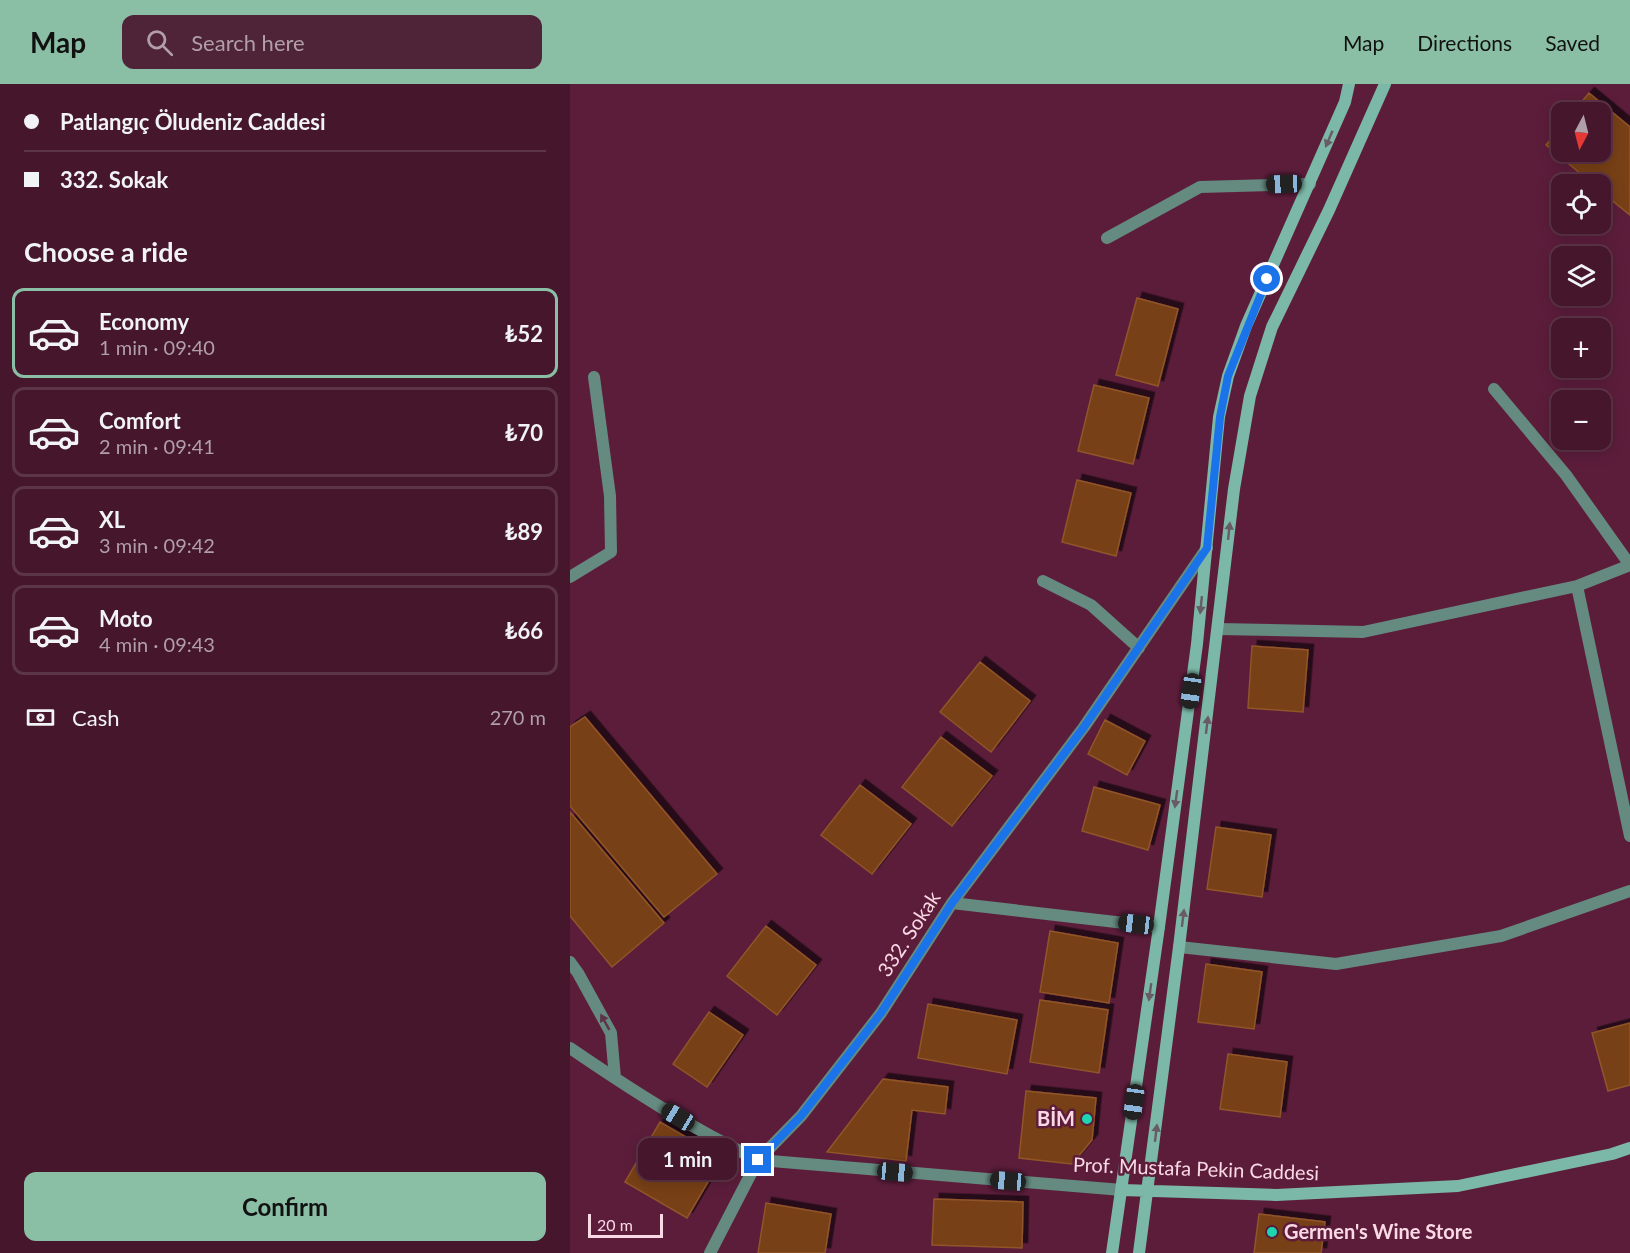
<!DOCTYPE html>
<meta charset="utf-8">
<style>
body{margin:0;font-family:Lato,sans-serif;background:#4f2338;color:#f1f3f6;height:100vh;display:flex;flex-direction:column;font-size:22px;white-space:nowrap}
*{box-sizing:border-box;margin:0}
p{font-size:20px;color:#b09fa9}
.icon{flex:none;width:33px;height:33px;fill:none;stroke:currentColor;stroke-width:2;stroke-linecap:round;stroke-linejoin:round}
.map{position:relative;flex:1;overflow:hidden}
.side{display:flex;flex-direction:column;background:#45162c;width:570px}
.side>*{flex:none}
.banner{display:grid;align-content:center;height:132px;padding:0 24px;background:#45162c}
.needle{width:39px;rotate:187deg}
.tools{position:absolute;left:981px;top:18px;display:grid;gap:12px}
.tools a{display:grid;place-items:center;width:60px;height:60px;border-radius:12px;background:#45162c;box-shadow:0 3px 15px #0003,0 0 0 2px #5d3548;font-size:30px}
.scale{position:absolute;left:18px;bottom:15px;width:75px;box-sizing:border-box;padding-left:6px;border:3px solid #fad9e5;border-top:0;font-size:16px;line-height:21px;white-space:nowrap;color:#fad9e5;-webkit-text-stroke:4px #5c1d3b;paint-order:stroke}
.end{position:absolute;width:27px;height:27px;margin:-14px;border:8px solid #1a73e8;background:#fff;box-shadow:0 0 0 3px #fff}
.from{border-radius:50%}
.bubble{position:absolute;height:42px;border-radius:12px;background:#45162c;box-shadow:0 3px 15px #0003,0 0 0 2px #5d3548;font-size:20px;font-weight:700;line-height:42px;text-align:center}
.car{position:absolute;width:18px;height:36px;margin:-18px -9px;border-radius:8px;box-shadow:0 0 4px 2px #0007;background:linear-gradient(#222 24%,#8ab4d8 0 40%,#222 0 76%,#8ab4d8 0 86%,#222 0)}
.banner b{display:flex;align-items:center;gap:21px;height:57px;font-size:22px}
.banner b+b{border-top:2px solid #5d3548}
.banner i{width:15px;height:15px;background:#f1f3f6}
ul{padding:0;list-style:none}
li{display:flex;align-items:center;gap:18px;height:90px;margin:0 12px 9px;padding:0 12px;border:3px solid #5d3548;border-radius:12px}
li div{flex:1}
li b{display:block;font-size:22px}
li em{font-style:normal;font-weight:700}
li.current{border-color:#8abfa5}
li>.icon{width:54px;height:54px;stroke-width:1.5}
h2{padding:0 24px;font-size:27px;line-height:72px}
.pay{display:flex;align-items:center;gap:15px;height:66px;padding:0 24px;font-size:22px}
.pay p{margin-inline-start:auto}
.button{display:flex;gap:12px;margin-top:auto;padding:12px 24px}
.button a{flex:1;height:69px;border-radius:12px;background:#8abfa5;color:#111;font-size:24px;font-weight:700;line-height:69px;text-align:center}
header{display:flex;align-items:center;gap:36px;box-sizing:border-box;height:84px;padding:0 30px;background:#8abfa5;color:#111}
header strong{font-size:28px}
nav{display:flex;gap:33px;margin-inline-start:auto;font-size:21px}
.search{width:420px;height:54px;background:#4f2338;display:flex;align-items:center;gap:15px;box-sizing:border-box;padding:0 21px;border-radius:12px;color:#b09fa9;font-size:22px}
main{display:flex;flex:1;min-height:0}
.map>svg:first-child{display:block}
</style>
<header>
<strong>Map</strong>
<div class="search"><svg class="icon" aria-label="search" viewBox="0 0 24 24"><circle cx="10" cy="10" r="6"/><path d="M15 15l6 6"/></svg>Search here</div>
<nav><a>Map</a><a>Directions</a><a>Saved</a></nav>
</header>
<main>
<section class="side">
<div class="banner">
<b><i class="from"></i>Patlangıç Öludeniz Caddesi</b>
<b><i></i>332. Sokak</b>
</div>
<h2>Choose a ride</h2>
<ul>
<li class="current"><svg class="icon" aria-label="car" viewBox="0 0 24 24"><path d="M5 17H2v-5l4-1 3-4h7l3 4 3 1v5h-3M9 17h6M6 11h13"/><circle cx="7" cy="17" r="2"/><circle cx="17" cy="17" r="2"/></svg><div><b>Economy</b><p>1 min · 09:40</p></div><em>₺52</em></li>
<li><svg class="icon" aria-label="car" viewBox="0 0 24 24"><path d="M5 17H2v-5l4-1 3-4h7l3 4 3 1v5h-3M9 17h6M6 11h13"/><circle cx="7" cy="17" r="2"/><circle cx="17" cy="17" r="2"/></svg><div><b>Comfort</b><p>2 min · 09:41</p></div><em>₺70</em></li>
<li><svg class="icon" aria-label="car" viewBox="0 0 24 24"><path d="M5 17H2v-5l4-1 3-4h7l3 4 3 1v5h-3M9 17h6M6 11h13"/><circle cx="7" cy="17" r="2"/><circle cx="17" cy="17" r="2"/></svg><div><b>XL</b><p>3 min · 09:42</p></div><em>₺89</em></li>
<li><svg class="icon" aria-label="car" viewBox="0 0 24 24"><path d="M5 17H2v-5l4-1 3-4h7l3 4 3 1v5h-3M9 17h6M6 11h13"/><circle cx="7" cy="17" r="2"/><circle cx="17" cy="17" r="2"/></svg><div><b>Moto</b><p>4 min · 09:43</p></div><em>₺66</em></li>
</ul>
<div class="pay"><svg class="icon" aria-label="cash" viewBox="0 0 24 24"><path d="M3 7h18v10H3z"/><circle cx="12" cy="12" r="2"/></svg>Cash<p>270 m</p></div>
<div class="button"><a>Confirm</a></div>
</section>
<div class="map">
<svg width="1060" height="1169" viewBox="0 0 1060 1169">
<defs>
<filter id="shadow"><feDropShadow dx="5.5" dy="-5.5" stdDeviation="0" flood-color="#0009"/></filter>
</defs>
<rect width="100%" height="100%" fill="#5c1d3b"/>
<!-- building -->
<path fill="#784016" stroke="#915529" stroke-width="1.5" filter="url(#shadow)" d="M1019,9l41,34v88l-30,-24v-7h-7l-47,-39 16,-19v26h38v-40h-27z
M567,214l41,11 -20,77 -42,-11z
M524,301l55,13 -16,66 -55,-13z
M507,396l54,13 -15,63 -54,-14z
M682,562l56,4 -5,62 -55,-4z
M410,578l50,39 -39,51 -51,-40z
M15,633l132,157 -53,43 -94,-111v-79z
M535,636l40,21 -18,34 -39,-21z
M371,653l51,39 -40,50 -50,-39z
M290,701l51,39 -39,50 -51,-39z
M524,703l66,18 -12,45 -66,-19z
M0,728l94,111 -52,44 -42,-51z
M646,743l55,8 -9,62 -55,-8z
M196,842l50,39 -39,50 -50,-39z
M480,847l68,12 -9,60 -69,-11z
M636,880l56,8 -8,57 -56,-7z
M470,916l68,10 -9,63 -69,-11z
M358,920l89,16 -10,54 -89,-16z
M139,928l34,23 -36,52 -34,-23z
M1060,939v62l-22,6 -16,-58z
M658,970l59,8 -7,55 -60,-8z
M313,995l65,8 -3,27 -33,-4 -6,51 -79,-9z
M456,1007l70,7 -4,42 -20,24 -53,-6z
M90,1038l62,36 -35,60 -62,-36z
M364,1115l89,3 -1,46 -90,-3z
M196,1119l65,11 -6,39h-67z
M689,1130l66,8 -4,31h-67z"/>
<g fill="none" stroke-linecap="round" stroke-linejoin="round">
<!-- street -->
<path stroke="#658a7f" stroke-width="12" d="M537,154l93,-51 110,-3
M924,305l72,86 64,90
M0,493l41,-25 -1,-56 -16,-119
M473,497l48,24 48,43
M1007,502l53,250
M648,545l145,3 214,-46 53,-21
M382,819l207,24
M609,863l157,17 165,-28 129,-45
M0,878l8,11 33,60 4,45
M0,964c60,41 122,81 188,112l364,30
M140,1169l48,-93 43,-44 80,-103 71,-110 132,-176 123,-179"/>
<!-- secondary -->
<path stroke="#7cb8a7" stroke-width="12" d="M552,1106l154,5 182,-9 154,-32 18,-6
M542,1169l47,-326 38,-283 22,-227 9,-41 18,-50 99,-224 4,-18
M569,1169l40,-306 55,-458 16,-93 22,-69 57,-117 56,-126"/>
</g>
<!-- one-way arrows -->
<defs><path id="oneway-solid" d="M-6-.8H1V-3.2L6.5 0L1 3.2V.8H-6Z" transform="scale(1.5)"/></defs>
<g fill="#695b66">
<use href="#oneway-solid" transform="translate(759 55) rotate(113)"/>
<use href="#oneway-solid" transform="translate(659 447) rotate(-84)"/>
<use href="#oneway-solid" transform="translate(631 521) rotate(96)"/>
<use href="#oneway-solid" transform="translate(637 641) rotate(-83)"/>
<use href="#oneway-solid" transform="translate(606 715) rotate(98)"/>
<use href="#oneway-solid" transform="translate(613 834) rotate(-83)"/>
<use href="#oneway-solid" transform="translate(580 908) rotate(98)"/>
<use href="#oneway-solid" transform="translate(586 1049) rotate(-83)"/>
</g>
<use fill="#5e3349" href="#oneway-solid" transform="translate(35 938) rotate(-119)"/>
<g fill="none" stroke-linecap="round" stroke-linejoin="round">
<!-- route -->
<path stroke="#1a73e8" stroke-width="8" d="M188,1076l43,-44 80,-103 71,-110 132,-176 123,-179 13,-131 8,-41 39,-97"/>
</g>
<!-- markers -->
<g fill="#1dd5b1" stroke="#5c1d3b" stroke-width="2">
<circle cx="517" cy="1035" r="6"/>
<circle cx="702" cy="1148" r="6"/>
</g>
<g text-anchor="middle" stroke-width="5" stroke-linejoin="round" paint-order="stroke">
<!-- street labels -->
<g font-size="20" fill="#fad9e5" stroke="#5c1d3b">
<text transform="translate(339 850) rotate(-57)" y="7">332. Sokak</text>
<text transform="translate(626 1085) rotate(2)" y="7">Prof. Mustafa Pekin Caddesi</text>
</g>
<!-- poi labels -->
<g font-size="20" font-weight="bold" fill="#fad9e5" stroke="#5c1d3b" text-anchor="end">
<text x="505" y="1042">BİM</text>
<text x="714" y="1155" text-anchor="start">Germen's Wine Store</text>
</g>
</g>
</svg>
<div class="tools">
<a><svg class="needle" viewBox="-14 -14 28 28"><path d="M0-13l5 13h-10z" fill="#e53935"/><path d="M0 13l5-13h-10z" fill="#b09fa9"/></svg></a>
<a><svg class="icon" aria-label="locate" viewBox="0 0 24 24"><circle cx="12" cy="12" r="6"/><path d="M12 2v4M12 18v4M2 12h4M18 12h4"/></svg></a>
<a><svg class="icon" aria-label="layers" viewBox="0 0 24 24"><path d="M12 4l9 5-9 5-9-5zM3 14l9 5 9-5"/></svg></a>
<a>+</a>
<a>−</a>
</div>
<div class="scale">20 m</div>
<i class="end from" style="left:697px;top:195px"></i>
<i class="end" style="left:188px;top:1076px"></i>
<div class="bubble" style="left:68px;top:1054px;width:99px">1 min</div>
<i class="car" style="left:714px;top:100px;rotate:268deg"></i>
<i class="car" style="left:621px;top:607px;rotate:188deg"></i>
<i class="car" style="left:566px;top:840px;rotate:277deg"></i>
<i class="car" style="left:564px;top:1018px;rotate:188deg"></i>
<i class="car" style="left:108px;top:1033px;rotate:301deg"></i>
<i class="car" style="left:325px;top:1088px;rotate:95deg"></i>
<i class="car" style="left:438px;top:1097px;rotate:275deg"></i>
</div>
</main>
